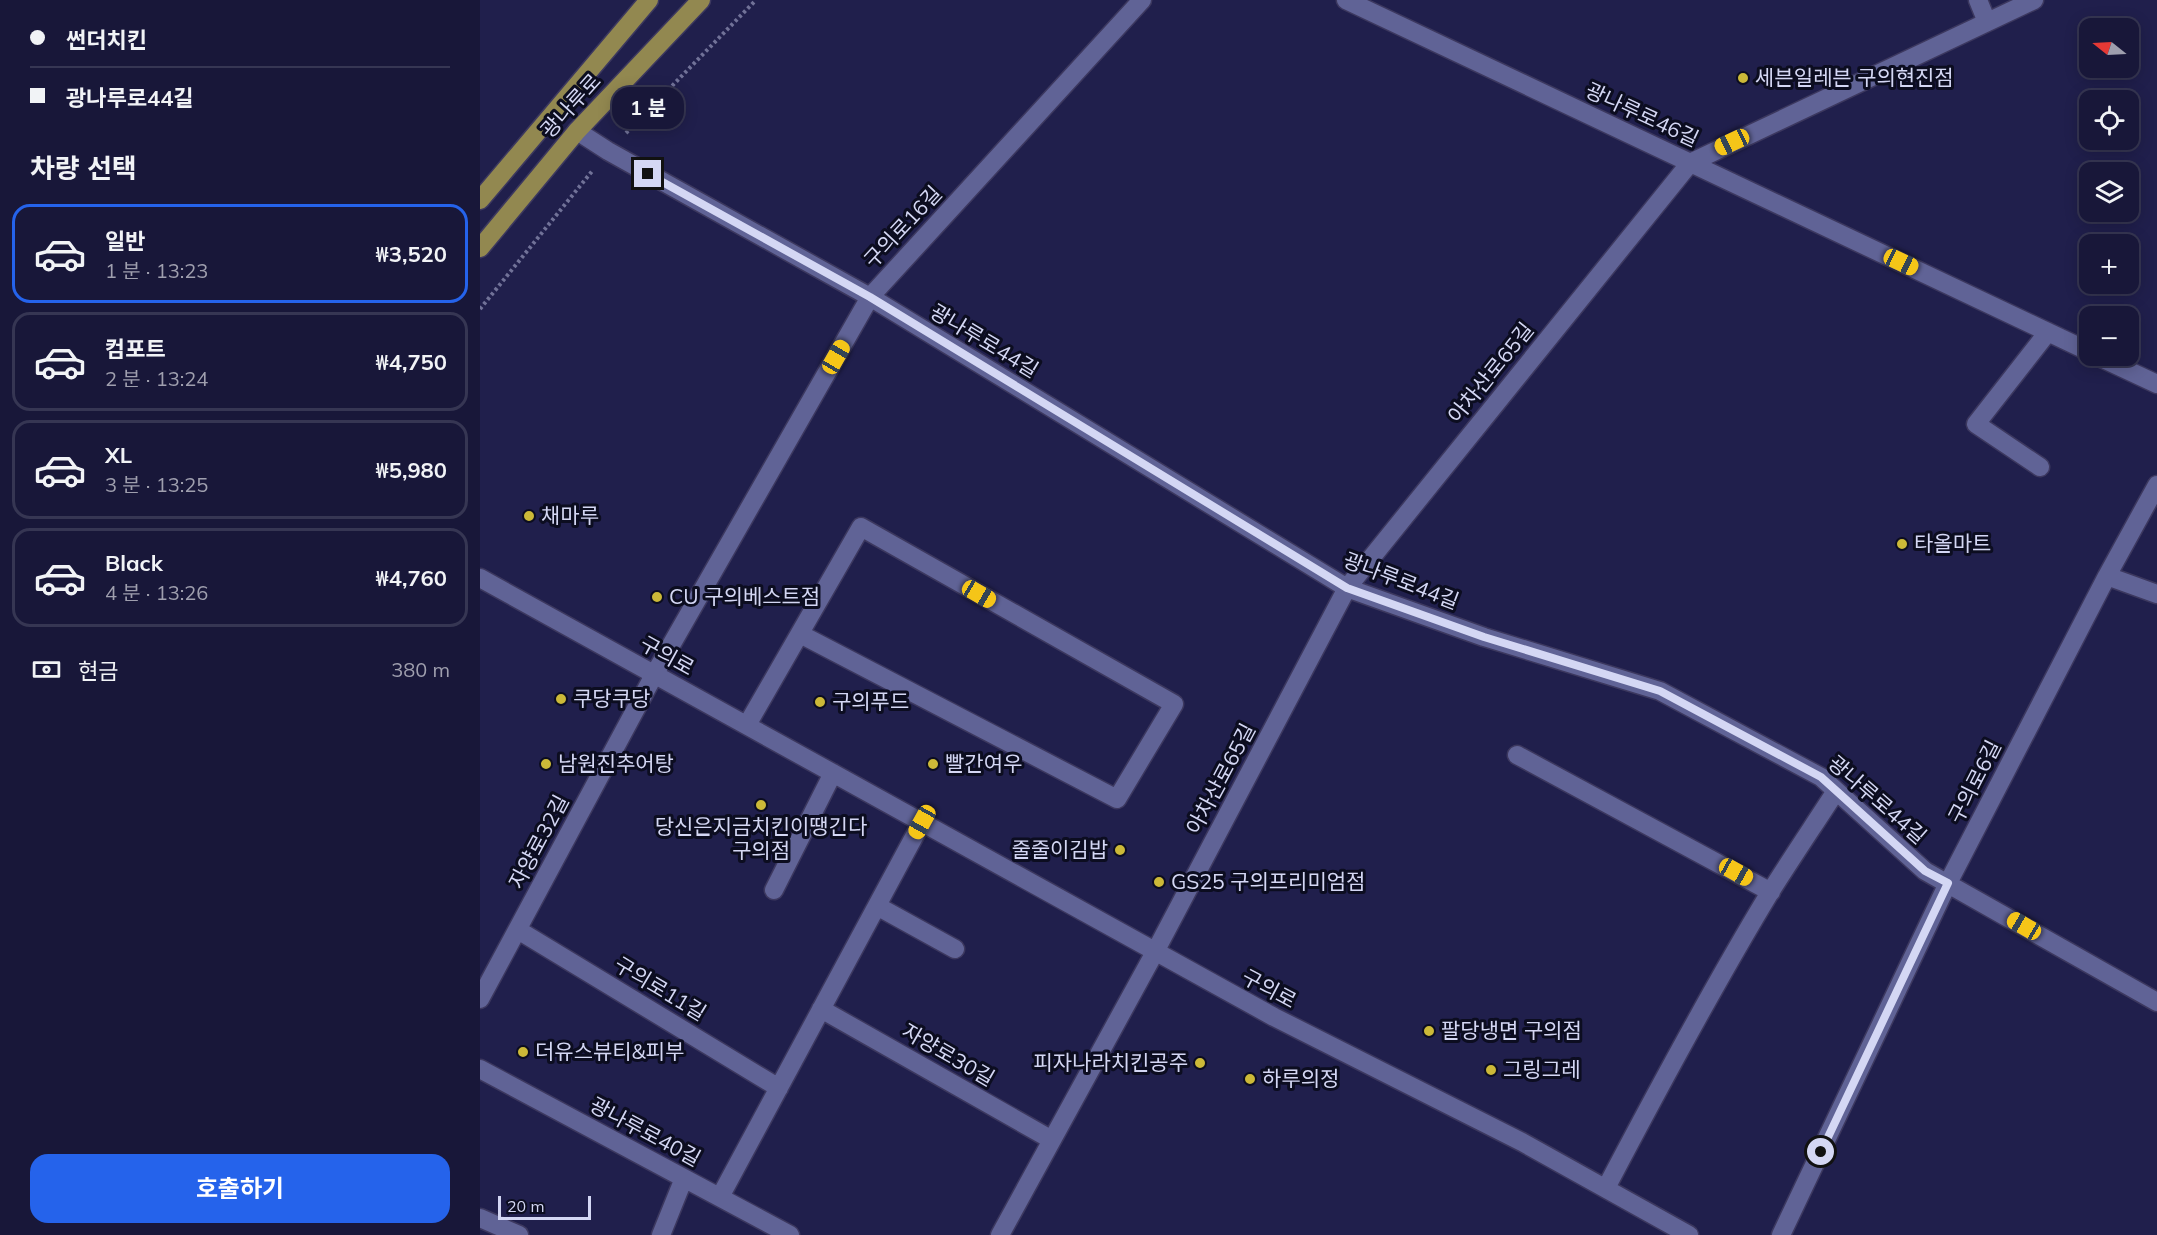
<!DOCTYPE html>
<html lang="ko">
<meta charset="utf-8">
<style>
body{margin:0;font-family:Mulish,"Noto Sans KR",sans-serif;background:#212041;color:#f1f3f6;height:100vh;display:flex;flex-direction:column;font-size:22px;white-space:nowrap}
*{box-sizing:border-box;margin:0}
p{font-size:20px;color:#9f9fae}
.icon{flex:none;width:33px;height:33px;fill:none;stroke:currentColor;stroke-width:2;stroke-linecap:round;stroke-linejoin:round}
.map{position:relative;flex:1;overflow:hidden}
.panel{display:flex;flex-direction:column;background:#181739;width:480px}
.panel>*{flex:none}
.guide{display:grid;align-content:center;height:132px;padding:0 30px;background:#181739}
.needle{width:39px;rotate:288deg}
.tools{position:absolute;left:1599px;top:18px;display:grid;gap:12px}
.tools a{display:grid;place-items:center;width:60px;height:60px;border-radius:12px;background:#181739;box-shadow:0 3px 15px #0003,0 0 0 2px #363653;font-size:30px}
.scale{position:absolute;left:18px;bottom:15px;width:93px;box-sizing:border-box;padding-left:6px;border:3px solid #d4d7f4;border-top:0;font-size:16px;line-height:21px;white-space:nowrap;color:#d4d7f4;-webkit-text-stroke:4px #0c0d20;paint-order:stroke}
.end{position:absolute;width:27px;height:27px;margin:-14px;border:8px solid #d4d7f4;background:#111;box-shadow:0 0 0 3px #111}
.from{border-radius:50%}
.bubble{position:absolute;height:42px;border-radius:18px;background:#181739;box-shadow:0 3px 15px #0003,0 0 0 2px #363653;font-size:20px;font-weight:700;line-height:42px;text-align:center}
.car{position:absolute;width:18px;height:36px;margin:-18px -9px;border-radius:8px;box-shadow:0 0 4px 2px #0007;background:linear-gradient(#f5c518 24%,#345 0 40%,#f5c518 0 76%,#345 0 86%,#f5c518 0)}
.guide b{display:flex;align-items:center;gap:21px;height:57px;font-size:22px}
.guide b+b{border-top:2px solid #363653}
.guide i{width:15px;height:15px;background:#f1f3f6}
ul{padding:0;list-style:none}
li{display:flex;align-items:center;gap:18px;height:99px;margin:0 12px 9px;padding:0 18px;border:3px solid #363653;border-radius:18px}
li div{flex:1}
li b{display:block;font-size:22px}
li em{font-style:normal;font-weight:700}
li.active{border-color:#2563eb}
li>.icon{width:54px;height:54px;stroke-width:1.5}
h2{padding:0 30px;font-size:27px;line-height:72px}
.pay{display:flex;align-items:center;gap:15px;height:66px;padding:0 30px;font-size:22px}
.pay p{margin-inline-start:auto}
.action{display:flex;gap:12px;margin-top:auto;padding:12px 30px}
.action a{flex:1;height:69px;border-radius:18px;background:#2563eb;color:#fff;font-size:24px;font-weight:700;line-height:69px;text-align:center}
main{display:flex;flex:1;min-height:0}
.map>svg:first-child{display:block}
</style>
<main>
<section class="panel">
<div class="guide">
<b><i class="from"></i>썬더치킨</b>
<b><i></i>광나루로44길</b>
</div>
<h2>차량 선택</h2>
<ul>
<li class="active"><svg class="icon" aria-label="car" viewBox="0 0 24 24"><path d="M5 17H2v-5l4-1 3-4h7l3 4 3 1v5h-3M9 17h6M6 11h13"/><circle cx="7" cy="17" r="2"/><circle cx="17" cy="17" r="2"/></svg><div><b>일반</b><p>1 분 · 13:23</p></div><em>₩3,520</em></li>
<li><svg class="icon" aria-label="car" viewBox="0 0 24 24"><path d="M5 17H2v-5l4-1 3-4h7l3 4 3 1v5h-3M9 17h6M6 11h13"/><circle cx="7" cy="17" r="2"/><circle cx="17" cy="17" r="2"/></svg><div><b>컴포트</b><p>2 분 · 13:24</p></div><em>₩4,750</em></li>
<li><svg class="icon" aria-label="car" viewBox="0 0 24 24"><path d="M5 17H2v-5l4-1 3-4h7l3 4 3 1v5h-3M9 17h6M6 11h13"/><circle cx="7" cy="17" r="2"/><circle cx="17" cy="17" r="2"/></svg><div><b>XL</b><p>3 분 · 13:25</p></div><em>₩5,980</em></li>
<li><svg class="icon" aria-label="car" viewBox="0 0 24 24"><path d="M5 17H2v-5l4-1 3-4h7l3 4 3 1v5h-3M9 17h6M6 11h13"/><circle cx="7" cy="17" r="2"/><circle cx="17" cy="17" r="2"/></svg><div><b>Black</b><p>4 분 · 13:26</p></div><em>₩4,760</em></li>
</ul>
<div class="pay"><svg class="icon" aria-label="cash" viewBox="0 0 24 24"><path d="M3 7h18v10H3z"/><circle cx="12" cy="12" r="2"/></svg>현금<p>380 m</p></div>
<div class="action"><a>호출하기</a></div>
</section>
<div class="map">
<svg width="1677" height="1235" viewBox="0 0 1677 1235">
<rect width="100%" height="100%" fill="#201f4c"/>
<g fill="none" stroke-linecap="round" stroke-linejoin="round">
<defs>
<path id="minor" d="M866,0l744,352
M1498,0l9,22
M97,131l31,20 262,146 477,291 137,49 176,54 161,86 104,94 232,131
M1617,356l60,28
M1560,467l-64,-43 72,-92
M1627,576l50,18
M0,578l794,439 248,125 167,93
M267,725l114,-198 313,177 -57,95 -317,-165
M1037,755l254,137
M294,890l59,-117
M397,906l78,43
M38,930l261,158
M0,999l174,-324 216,-378 272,-297
M341,1009l231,131
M0,1069l310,166
M1126,1188c52,-99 105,-198 163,-294 22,-35 45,-69 67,-103
M240,1197l202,-375
M0,1218l39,17
M181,1235l23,-57
M520,1235l155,-283 192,-364 343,-425 344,-163
M1301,1235l167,-352 159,-307 50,-91"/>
<path id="major" d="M0,200l169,-200
M0,248l97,-117 124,-131"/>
</defs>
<!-- minor casing -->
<use href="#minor" stroke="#3c385f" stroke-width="21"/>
<!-- major casing -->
<use href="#major" stroke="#3c385f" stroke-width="21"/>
<!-- path -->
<path stroke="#717298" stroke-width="4" stroke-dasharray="3 3" stroke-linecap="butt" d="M146,133l130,-133
M0,309l113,-139"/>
<!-- minor -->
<use href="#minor" stroke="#606396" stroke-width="18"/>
<!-- major -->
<use href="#major" stroke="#928850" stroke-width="18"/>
</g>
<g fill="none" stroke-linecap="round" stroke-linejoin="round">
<!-- route -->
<path stroke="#d4d7f4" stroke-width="8" d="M168,174l222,123 477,291 137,49 176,54 161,86 104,94 23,12 -127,269"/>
</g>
<!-- markers -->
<g fill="#ccb938" stroke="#0c0d20" stroke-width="2">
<circle cx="1263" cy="78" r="6"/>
<circle cx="49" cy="516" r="6"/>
<circle cx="1422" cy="544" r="6"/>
<circle cx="177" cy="597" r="6"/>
<circle cx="81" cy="699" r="6"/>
<circle cx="340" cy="702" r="6"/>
<circle cx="66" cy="764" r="6"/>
<circle cx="453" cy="764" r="6"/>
<circle cx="281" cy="805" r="6"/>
<circle cx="640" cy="850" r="6"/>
<circle cx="679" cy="882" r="6"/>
<circle cx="949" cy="1031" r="6"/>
<circle cx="43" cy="1052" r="6"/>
<circle cx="720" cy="1063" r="6"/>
<circle cx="1011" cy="1070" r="6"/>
<circle cx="770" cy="1079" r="6"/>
</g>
<g text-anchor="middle" stroke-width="6" stroke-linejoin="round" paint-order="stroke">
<!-- poi labels -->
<g font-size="21" fill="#d4d7f4" stroke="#0c0d20" text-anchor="start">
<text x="1275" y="85">세븐일레븐 구의현진점</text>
<text x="61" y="523">채마루</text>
<text x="1434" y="551">타올마트</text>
<text x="189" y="604">CU 구의베스트점</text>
<text x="93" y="706">쿠당쿠당</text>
<text x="352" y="709">구의푸드</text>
<text x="78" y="771">남원진추어탕</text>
<text x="465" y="771">빨간여우</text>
<text x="281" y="834" text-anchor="middle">당신은지금치킨이땡긴다<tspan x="281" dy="24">구의점</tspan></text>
<text x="628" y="857" text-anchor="end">줄줄이김밥</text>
<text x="691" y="889">GS25 구의프리미엄점</text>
<text x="961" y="1038">팔당냉면 구의점</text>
<text x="55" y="1059">더유스뷰티&amp;피부</text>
<text x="708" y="1070" text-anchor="end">피자나라치킨공주</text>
<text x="1023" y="1077">그링그레</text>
<text x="782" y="1086">하루의정</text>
</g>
<!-- street labels -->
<g font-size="21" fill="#d4d7f4" stroke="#0c0d20">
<text transform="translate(91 106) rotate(-48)" y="7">광나루로</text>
<text transform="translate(1162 115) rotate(25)" y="7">광나루로46길</text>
<text transform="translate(423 227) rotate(-47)" y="7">구의로16길</text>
<text transform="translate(504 341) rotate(31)" y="7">광나루로44길</text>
<text transform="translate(1011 373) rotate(-51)" y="7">아차산로65길</text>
<text transform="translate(921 581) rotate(21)" y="7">광나루로44길</text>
<text transform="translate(187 656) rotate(29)" y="7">구의로</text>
<text transform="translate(741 779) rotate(-62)" y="7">아차산로65길</text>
<text transform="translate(1495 782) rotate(-63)" y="7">구의로6길</text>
<text transform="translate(1397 800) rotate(41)" y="7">광나루로44길</text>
<text transform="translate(59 842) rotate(-62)" y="7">자양로32길</text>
<text transform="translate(180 989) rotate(31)" y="7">구의로11길</text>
<text transform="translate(789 989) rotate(28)" y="7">구의로</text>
<text transform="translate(468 1055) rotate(30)" y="7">자양로30길</text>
<text transform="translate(165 1132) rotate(28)" y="7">광나루로40길</text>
</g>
</g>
</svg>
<div class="tools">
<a><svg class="needle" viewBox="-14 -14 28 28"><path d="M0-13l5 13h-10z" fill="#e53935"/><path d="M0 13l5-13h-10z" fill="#9f9fae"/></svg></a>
<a><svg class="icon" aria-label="locate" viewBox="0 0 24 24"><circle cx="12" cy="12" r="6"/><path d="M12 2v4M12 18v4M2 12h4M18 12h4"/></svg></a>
<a><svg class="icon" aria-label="layers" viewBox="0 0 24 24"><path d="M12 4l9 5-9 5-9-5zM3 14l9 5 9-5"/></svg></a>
<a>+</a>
<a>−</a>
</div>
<div class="scale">20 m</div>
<i class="end from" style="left:1341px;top:1152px"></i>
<i class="end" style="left:168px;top:174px"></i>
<div class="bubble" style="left:132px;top:87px;width:72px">1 분</div>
<i class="car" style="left:1252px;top:142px;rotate:245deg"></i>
<i class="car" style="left:1421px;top:262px;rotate:115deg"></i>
<i class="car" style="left:356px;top:357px;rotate:30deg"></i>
<i class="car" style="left:499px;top:594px;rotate:120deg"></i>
<i class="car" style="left:442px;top:822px;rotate:209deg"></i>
<i class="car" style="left:1256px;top:872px;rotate:119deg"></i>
<i class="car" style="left:1544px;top:926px;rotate:300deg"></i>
</div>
</main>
